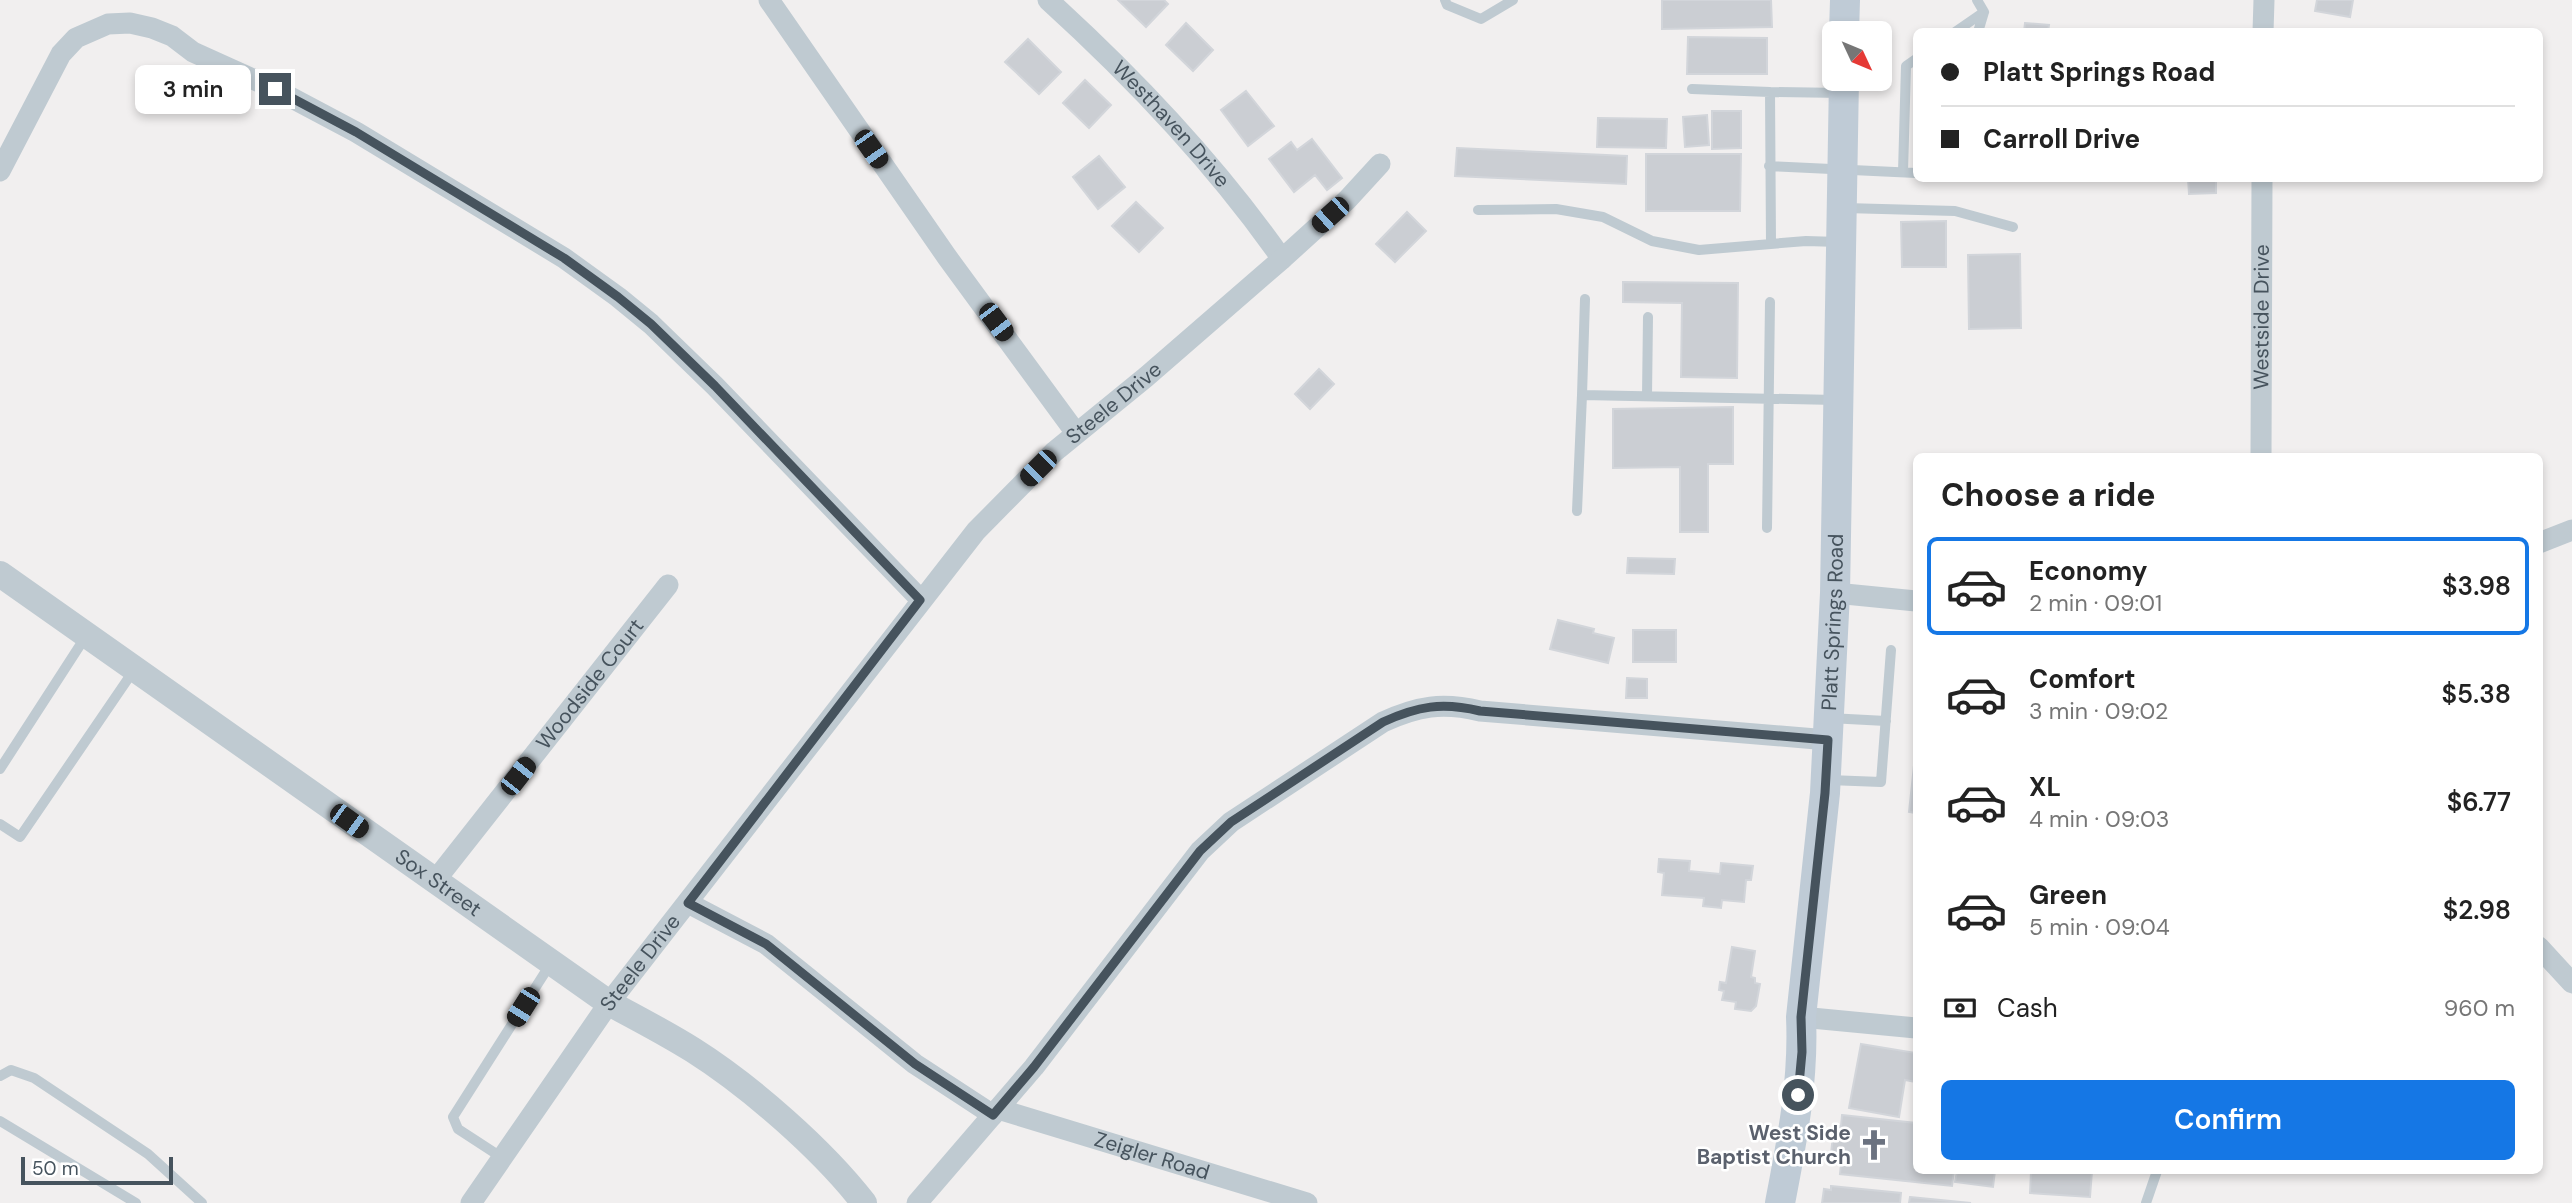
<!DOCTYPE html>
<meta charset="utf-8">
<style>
body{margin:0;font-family:"DM Sans",sans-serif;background:#f2f2f2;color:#222;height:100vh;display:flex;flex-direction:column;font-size:26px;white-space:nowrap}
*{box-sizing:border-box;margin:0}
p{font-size:23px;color:#767676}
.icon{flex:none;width:38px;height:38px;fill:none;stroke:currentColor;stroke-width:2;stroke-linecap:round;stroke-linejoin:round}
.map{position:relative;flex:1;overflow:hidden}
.details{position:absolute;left:1913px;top:453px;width:630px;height:721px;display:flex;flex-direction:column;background:#fff;border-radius:10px;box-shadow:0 4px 10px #0003}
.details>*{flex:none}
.top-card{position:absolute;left:1913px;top:28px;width:630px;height:154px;border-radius:10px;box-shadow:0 4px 10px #0003;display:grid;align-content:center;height:154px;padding:0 28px;background:#fff}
.needle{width:46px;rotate:134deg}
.buttons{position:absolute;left:1822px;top:21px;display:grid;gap:14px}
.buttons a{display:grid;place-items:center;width:70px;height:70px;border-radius:10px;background:#fff;box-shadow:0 4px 10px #0003;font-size:35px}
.scale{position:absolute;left:21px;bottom:18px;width:152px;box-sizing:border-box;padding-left:7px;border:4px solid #46535d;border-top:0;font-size:19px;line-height:24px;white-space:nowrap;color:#46535d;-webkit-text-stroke:5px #fff;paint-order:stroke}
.end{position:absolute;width:32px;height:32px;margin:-16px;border:9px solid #46535d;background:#fff;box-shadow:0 0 0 4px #fff}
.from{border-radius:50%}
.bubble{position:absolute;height:49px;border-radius:10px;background:#fff;box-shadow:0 4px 10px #0003;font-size:23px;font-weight:600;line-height:49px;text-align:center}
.car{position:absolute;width:21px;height:42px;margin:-21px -10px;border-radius:9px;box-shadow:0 0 5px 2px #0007;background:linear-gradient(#222 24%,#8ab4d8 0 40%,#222 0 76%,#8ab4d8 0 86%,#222 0)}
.top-card b{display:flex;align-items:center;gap:24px;height:66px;font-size:26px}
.top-card b+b{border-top:2px solid #e0e0e0}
.top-card i{width:18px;height:18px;background:#222}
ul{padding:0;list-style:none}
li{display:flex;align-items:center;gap:21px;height:98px;margin:0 14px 10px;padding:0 14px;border:4px solid transparent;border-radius:10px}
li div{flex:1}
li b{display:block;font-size:26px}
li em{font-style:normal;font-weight:600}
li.active{border-color:#1577e5}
li>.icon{width:63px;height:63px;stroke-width:1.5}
h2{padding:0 28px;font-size:32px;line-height:84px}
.pay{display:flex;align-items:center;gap:18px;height:77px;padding:0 28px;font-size:26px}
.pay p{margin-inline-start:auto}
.cta{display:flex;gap:14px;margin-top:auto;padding:14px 28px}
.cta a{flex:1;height:80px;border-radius:10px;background:#1577e5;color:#fff;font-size:28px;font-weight:600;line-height:80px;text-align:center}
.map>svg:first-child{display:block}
</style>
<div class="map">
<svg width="2572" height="1203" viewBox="0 0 2572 1203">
<rect width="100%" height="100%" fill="#f1efef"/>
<!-- building -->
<path fill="#cbced3" stroke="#d2d5da" stroke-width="2" d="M1118,0h46l4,4 -22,23z
M1662,0h109l1,27 -110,2z
M2317,0h36l-3,17 -35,-6z
M1186,23l27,27 -20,21 -27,-26z
M2025,23l24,2 -1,7h-24z
M1688,37l79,1v36h-80z
M1028,39l33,33 -22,22 -34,-32z
M1085,80l26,25 -22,23 -26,-25z
M1246,91l28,35 -26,20 -27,-36z
M1712,111h29v37l-29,1z
M1707,115l2,30 -24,2 -2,-30z
M1598,118l69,1 -1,29 -69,-1z
M1312,139l30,39 -15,12 -12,-15 -21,17 -25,-33 22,-17 6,8z
M1457,148l170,8 -1,28 -171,-8z
M1646,154h95l-1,57h-94z
M1099,156l26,31 -27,22 -25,-32z
M2188,178h28v15l-27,1z
M1136,202l27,26 -24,24 -27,-26z
M1407,212l19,19 -31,31 -19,-18z
M1946,221v46h-44l-1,-45z
M2020,254l1,74 -52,1 -1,-74z
M1623,282l115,1 -1,95 -56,-1 1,-74 -59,-1z
M1319,369l15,15 -24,25 -15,-15z
M1733,407v57h-25v68h-28v-65l-67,1v-59z
M1628,558l47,1 -1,15 -47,-1z
M1558,620l36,9 -1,4 21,5 -6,25 -58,-14z
M1633,630h43v32h-43z
M1627,678l20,1v19h-21z
M1916,747v66l-7,-1z
M1659,859l31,2 -1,10 31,3 1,-11 32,3 -2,14h-5l-2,22 -22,-2 -1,8 -18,-2 1,-8 -42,-3 2,-22 -6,-1z
M1732,947l23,4 -4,26 4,1v5l5,1 -4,22 -5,5 -16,-2 1,-7 -14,-2 2,-9 -5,-1 1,-8 6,1z
M1861,1044l55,9v29l-11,-2 -6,37 -50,-9z
M1842,1115l74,8v48h38l-2,15 -112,-12 1,-10 -11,-1 4,-37h7z
M1957,1171h38l-2,16 -38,-5z
M2031,1171h61l-2,26 -60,-4z
M1831,1186l70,7 -1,10h-78l2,-14 7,1z
M1910,1197l61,6h-62z"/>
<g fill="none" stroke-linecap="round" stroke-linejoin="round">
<!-- service -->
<path stroke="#bfcad1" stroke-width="10" d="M1445,0l2,5 34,14 32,-19
M1955,32l29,-20 -7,-12
M1978,32l6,-20
M1692,89l78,3
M1769,166l147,7
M1903,172l3,-106 10,-7
M1845,208l110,3 58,16
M1478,210l78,-1 47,8 49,24 47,9 107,-9 33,1
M1771,244l-1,-152 72,1
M1582,395l3,-96
M1647,396l1,-79
M1577,511l5,-116 254,5
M1767,528l3,-226
M1829,718l57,3
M0,769l86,-133
M1829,780l52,2 10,-132
M0,824l20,13 114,-167
M0,1076l11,-6 23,8 114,76 54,49
M0,1121l136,82
M501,1157l-43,-28 -5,-12 98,-154
M2146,1203l11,-32"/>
<!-- minor -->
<g stroke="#bfcad1" stroke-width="21">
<path d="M769,0l178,257 129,176"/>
<path id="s1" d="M1048,0c87,79 166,162 234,259"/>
<path d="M2263,32l1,-32"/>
<path d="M0,171l61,-117 15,-16 32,-14 22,-1 22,5 20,8 21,16 82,37 81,43 208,126 54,39 33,27 64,62 206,214"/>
<path id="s2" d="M2261,457l1,-279"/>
<path d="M2539,543l33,-13"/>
<path d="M1835,593l81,8"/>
<path id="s3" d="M434,882l234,-297"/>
<path d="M688,903l78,41 149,120 78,51"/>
<path d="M2539,947l33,36"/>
<path d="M1801,1017l115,11"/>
<path id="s4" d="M998,1109l309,94"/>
<path id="s5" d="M471,1203l138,-200 367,-472 78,-79 92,-75 136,-118 65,-59 33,-36"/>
<path d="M917,1203l117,-136 166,-216 31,-29 152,-100c35,-16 59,-20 97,-11l348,29"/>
</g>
<!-- tertiary -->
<path stroke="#bfcad1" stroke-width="26" id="s6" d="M0,574l609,429c28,15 57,30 84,47 57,36 130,100 171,153"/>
<!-- secondary -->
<g stroke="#bfcbd6" stroke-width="30">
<path d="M1844,33l1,-33"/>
<path id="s7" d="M1780,1203c12,-62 24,-123 21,-186l24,-224 10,-200 9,-514"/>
</g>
</g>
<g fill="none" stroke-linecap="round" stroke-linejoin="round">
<!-- route -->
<path stroke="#46535d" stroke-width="9" d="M275,89l81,43 208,126 54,39 33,27 64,62 205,214 -232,303 78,41 149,120 78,51 41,-48 166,-216 31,-29 152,-100c35,-16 59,-20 97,-11l348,29 -3,53 -24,224 1,35 -4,43"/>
</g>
<!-- icons -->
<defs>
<symbol id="church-bare" viewBox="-9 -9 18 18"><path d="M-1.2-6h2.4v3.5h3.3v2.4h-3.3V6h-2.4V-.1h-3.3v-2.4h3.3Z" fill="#6b7280" stroke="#fff" stroke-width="2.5" paint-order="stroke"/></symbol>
</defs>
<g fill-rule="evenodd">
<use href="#church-bare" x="1852" y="1123" width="44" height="44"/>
</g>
<g text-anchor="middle" stroke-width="5" stroke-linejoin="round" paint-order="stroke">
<!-- street labels -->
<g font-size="21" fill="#46535d" stroke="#fff">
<text dy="7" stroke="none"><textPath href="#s1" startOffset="175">Westhaven Drive</textPath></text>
<text dy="7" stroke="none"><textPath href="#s2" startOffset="140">Westside Drive</textPath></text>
<text dy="7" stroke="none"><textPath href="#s5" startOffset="1029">Steele Drive</textPath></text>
<text dy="7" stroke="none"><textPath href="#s7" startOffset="584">Platt Springs Road</textPath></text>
<text dy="7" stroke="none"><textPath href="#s3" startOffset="252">Woodside Court</textPath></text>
<text dy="7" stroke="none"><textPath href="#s6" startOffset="536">Sox Street</textPath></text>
<text dy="7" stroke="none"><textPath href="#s5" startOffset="294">Steele Drive</textPath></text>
<text dy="7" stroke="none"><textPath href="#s4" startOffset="161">Zeigler Road</textPath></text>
</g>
<!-- worship labels -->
<g font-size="21" font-weight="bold" fill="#5b616d" stroke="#fff" text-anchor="end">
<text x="1851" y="1140">West Side<tspan x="1851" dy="24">Baptist Church</tspan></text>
</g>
</g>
</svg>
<div class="buttons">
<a><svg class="needle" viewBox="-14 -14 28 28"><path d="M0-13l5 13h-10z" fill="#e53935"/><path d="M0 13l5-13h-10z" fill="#767676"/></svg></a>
</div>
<div class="scale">50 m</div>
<i class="end from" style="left:1798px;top:1095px"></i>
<i class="end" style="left:275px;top:89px"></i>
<div class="bubble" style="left:135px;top:65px;width:116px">3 min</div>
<i class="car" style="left:871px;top:149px;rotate:145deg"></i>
<i class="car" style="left:1330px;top:215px;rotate:228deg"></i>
<i class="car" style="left:996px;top:322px;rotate:143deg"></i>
<i class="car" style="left:1038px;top:468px;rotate:225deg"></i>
<i class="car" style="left:518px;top:776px;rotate:38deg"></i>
<i class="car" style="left:349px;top:821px;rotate:126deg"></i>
<i class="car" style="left:523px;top:1007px;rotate:212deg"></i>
<div class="top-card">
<b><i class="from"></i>Platt Springs Road</b>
<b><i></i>Carroll Drive</b>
</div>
<section class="details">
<h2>Choose a ride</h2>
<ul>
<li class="active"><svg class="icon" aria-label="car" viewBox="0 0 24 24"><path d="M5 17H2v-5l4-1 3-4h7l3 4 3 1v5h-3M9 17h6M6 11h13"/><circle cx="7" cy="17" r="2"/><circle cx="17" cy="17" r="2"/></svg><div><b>Economy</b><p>2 min · 09:01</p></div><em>$3.98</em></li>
<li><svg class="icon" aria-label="car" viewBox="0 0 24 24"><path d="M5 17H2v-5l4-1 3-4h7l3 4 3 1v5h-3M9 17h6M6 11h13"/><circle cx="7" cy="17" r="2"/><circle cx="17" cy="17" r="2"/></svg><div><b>Comfort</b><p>3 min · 09:02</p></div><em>$5.38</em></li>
<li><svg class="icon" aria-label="car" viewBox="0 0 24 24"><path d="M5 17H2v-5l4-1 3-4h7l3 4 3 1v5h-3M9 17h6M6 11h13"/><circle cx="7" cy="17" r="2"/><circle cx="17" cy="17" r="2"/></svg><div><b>XL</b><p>4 min · 09:03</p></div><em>$6.77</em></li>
<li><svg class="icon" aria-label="car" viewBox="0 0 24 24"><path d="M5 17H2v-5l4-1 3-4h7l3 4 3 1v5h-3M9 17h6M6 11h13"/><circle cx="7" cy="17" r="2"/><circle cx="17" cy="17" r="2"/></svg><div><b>Green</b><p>5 min · 09:04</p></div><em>$2.98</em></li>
</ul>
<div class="pay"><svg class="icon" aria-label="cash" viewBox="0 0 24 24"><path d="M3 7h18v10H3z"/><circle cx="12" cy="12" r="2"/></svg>Cash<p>960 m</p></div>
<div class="cta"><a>Confirm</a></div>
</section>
</div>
